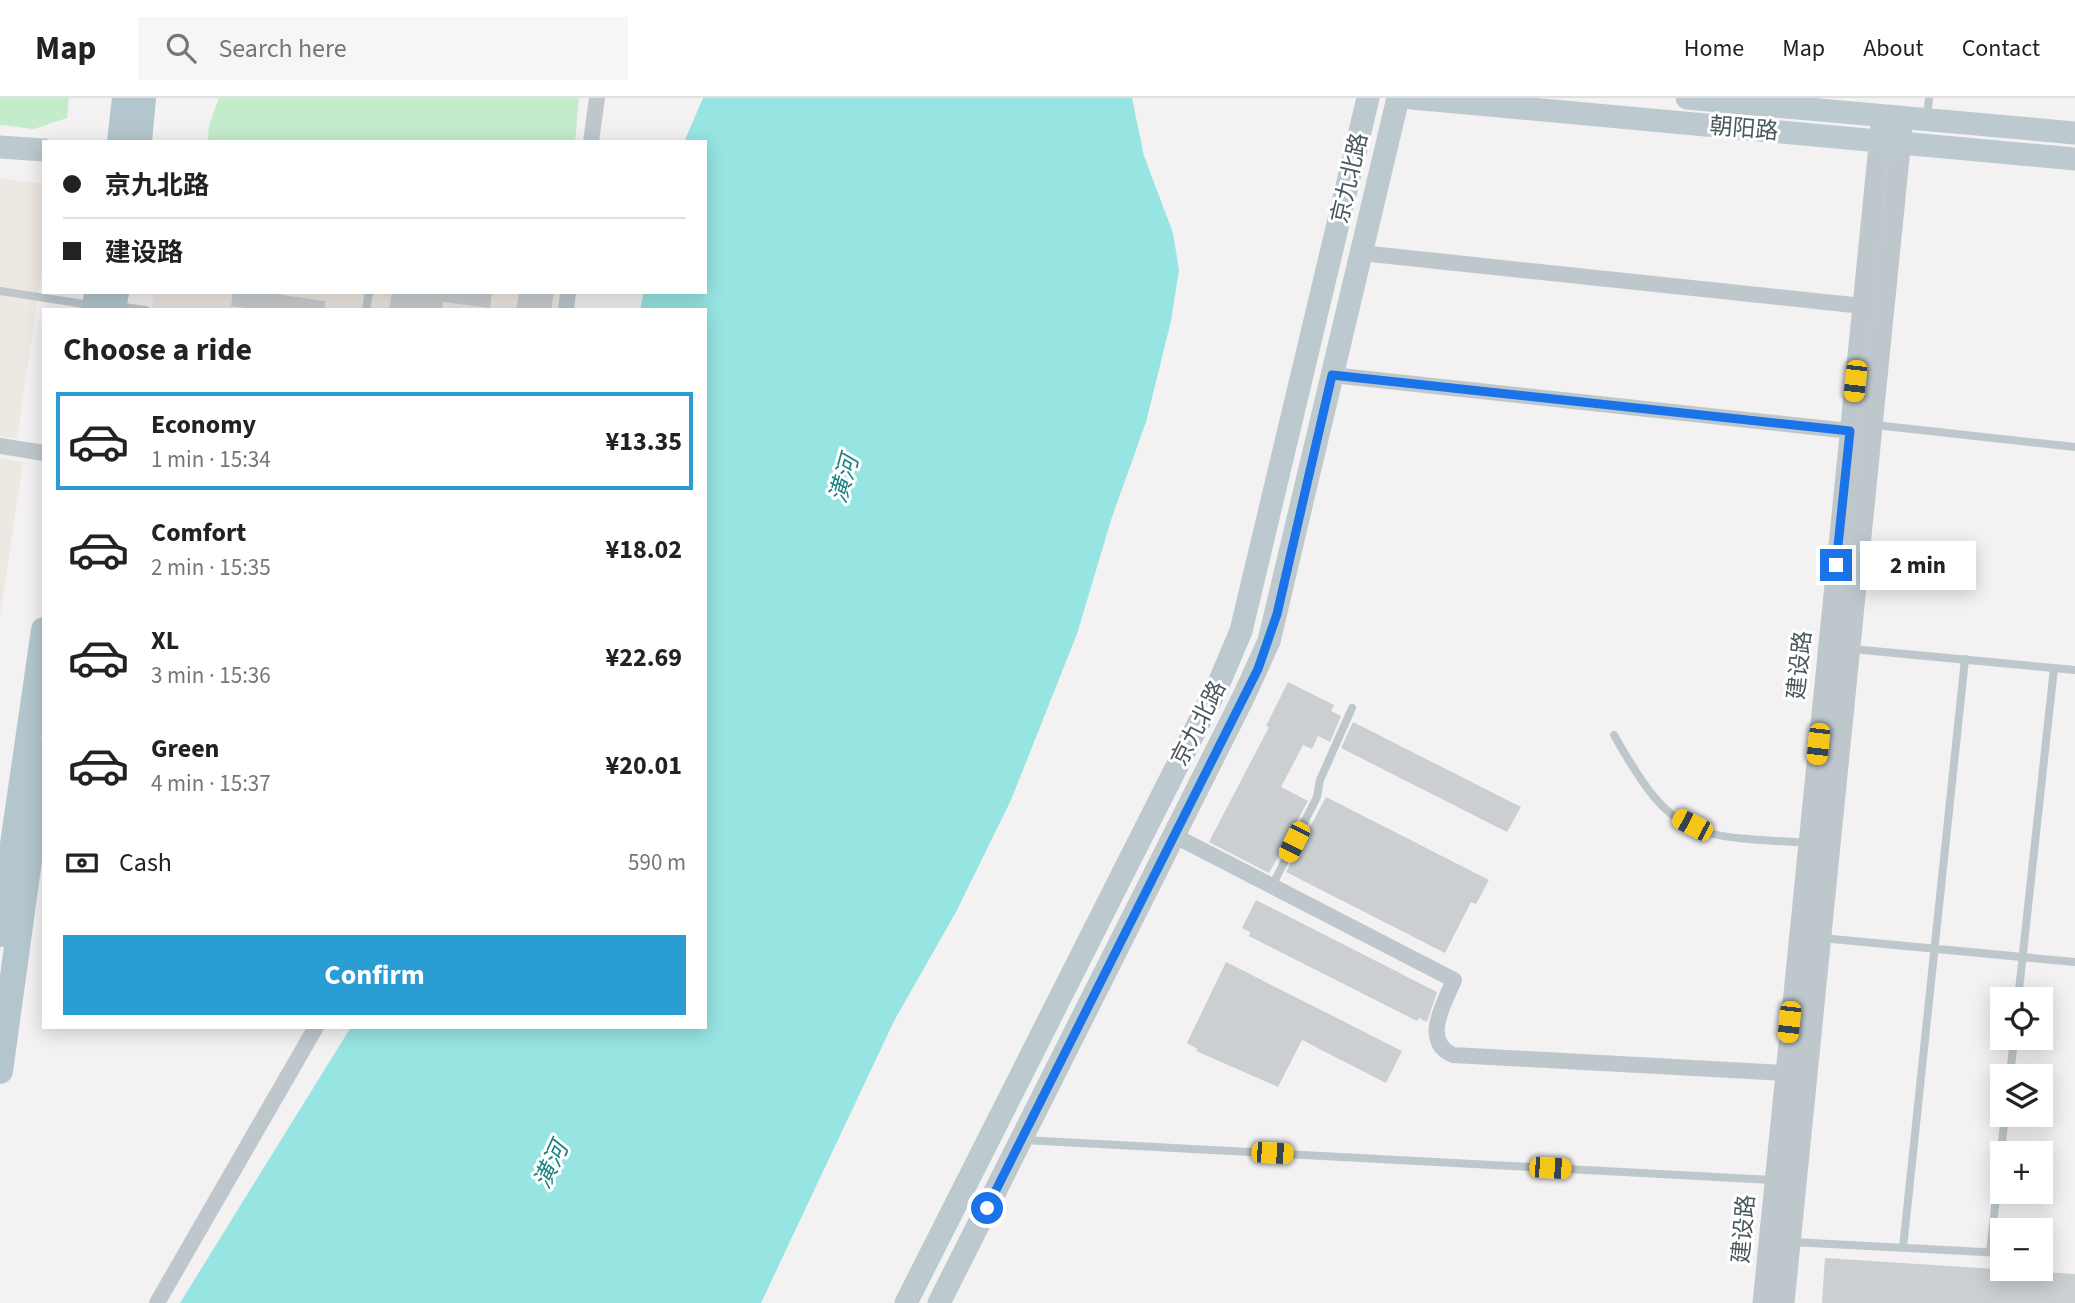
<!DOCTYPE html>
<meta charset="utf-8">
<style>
body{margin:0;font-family:"Source Sans 3","Noto Sans SC",sans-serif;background:#f6f6f6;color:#222;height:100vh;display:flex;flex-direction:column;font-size:26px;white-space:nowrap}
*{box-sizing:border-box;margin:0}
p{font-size:23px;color:#767676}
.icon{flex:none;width:38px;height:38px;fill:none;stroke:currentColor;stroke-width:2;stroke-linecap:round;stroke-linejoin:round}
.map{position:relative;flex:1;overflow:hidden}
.details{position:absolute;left:42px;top:210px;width:665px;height:721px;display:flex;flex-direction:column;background:#fff;border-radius:0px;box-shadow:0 4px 18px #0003}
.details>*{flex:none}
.guide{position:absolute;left:42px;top:42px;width:665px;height:154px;border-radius:0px;box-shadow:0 4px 18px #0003;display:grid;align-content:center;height:154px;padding:0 21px;background:#fff}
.controls{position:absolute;left:1990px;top:889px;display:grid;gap:14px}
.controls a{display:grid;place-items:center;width:63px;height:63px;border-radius:0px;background:#fff;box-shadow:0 4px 18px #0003;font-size:35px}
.end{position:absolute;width:32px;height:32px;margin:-16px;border:9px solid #1a73e8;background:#fff;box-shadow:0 0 0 4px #fff}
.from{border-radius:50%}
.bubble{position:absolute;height:49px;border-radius:0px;background:#fff;box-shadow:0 4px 18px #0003;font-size:23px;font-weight:700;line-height:49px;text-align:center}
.car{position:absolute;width:21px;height:42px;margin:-21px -10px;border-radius:9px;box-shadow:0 0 5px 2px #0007;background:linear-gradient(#f5c518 24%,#345 0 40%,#f5c518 0 76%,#345 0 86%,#f5c518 0)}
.guide b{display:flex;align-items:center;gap:24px;height:66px;font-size:26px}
.guide b+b{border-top:2px solid #e0e0e0}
.guide i{width:18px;height:18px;background:#222}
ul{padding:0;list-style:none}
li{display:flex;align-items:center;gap:21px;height:98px;margin:0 14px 10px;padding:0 7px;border:4px solid transparent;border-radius:0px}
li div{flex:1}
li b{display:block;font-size:26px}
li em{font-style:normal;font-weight:700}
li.current{border-color:#2a9dd4}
li>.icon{width:63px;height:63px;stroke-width:1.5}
h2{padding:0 21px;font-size:32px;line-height:84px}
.pay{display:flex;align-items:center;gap:18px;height:77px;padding:0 21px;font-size:26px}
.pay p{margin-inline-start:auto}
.action{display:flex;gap:14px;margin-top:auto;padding:14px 21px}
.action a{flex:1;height:80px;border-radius:0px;background:#2a9dd4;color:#fff;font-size:28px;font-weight:700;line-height:80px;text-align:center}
header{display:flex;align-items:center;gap:42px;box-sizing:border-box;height:98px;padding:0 35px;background:#fff;border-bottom:2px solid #e0e0e0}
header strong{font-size:33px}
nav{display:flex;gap:38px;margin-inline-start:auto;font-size:24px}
.search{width:490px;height:63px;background:#f6f6f6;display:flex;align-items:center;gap:18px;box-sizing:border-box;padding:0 24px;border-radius:0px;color:#767676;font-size:26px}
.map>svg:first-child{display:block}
</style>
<header>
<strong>Map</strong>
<div class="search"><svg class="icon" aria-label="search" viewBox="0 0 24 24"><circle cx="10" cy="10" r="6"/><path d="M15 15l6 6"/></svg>Search here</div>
<nav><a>Home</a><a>Map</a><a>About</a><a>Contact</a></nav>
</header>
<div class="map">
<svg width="2075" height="1205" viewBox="0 0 2075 1205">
<rect width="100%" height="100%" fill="#f3f1f2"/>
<!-- commercial -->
<path fill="#ede8e1" d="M0,80l44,6v70l-27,185 -17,-3z
M154,194h405l-2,18h-406z
M0,360l23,4 -23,156z"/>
<!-- green -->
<path fill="#c4ecca" d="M0,0h69l-2,20 -33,11 -34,-4z
M219,0h360l-4,44h-367l1,-17z"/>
<!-- water -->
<path fill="#96e5e2" d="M703,0h429l12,58 29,77 6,37 -8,51 -25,101 -35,98 -34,114 -66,166 -55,112 -62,109 -133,282h-581l171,-276h354v-717h-65l4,-18h61v-150h-21z"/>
<!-- building -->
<path fill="#cbcfd2" d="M233,194h28l64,9v9h-63l-31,-4z
M392,194h100l-2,16 -47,-6 -1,8h-53z
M519,194h35l-3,18h-35z
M1288,584l46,23 -3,6 10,5 -11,26 -12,-6 -6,13 -9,-4 -22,42 27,14 -39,72 -60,-31 60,-115 -3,-1z
M1353,624l168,85 -14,25 -166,-84z
M1326,699l163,83 -13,24 -5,-2 -26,51 -159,-81z
M1256,802l181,92 -10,30 -8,-4 -2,3 -168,-85 1,-4 -8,-4z
M1226,864l176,89 -16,32 -84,-43 -24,47 -82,-36 2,-2 -11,-6z
M1825,1160l250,16v29h-253z"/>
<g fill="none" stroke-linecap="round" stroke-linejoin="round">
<!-- service -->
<path stroke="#bec8cc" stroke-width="8" d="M1927,19l2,-19
M0,193l90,14
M117,208l29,4
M366,212l3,-18
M1875,327l200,22
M1852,551l223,21
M1614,637c22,38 48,88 95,98 31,8 66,7 98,10
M1272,788l45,-89 3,-17 32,-72
M1822,840l253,24
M2018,901l36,-331
M2010,978l4,-38
M1024,1042l749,40
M1792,1144l210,11
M1903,1150l62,-589
M1990,1154l15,-137"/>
<!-- minor -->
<path stroke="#bec8cc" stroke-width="16" d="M591,44l6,-44
M1361,155l502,53
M566,212l2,-18
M1332,277l518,56
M0,348l44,7
M1173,737l281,145c-10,24 -33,61 -1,75l331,18
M157,1205l159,-276"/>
<!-- tertiary -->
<path stroke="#bec8cc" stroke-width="21" d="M1763,1205l119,-1187
M1784,1205l119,-1185"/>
<!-- secondary -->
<path stroke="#bcc9ce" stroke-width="23" d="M1412,0l663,61
M1687,0l388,35
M0,49l44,3
M906,1205l313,-620 22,-52 127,-533
M939,1205l305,-607 25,-55 129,-543"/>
<!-- primary -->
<path stroke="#b3c6cd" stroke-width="26" d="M120,44l5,-44
M139,44l4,-44
M95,212l2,-18
M113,212l3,-18
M0,836l44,-304
M0,973l44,-320"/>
</g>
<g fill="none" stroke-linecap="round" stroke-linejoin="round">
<!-- route -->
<path stroke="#1a73e8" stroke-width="9" d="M987,1110l271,-539 19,-55 55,-239 518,56 -14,134"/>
</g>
<g text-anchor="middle" stroke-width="6" stroke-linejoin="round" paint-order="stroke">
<!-- street labels -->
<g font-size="23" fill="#4a585d" stroke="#fff">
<text transform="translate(1744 30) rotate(5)" y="8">朝阳路</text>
<text transform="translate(1349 80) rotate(-77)" y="8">京九北路</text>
<text transform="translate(1799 567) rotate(-84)" y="8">建设路</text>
<text transform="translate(1198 625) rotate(-63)" y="8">京九北路</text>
<text transform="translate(1743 1131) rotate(-85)" y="8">建设路</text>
</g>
<!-- water labels -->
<g font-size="24" font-style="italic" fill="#188380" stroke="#fff">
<text transform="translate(844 381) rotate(-74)" y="8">潢河</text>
<text transform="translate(551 1067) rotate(-65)" y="8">潢河</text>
</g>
</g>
</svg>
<div class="controls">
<a><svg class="icon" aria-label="locate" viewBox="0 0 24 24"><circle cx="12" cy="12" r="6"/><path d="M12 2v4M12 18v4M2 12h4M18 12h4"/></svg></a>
<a><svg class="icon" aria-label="layers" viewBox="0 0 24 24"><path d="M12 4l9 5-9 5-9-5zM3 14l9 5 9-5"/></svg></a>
<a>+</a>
<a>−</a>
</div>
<i class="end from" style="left:987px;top:1110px"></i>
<i class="end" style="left:1836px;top:467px"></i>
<div class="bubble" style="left:1860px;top:443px;width:116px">2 min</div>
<i class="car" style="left:1855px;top:283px;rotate:186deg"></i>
<i class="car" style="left:1818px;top:646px;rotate:186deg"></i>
<i class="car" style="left:1692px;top:727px;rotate:297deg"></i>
<i class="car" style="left:1294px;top:744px;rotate:207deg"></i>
<i class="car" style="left:1789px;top:924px;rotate:186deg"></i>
<i class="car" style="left:1272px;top:1055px;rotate:93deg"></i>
<i class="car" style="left:1550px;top:1070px;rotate:93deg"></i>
<div class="guide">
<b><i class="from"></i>京九北路</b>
<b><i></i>建设路</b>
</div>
<section class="details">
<h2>Choose a ride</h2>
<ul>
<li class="current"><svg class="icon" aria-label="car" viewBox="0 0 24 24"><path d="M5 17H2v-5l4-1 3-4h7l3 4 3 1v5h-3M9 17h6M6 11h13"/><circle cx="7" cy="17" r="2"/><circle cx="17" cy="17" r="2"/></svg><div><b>Economy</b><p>1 min · 15:34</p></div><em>¥13.35</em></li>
<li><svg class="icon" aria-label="car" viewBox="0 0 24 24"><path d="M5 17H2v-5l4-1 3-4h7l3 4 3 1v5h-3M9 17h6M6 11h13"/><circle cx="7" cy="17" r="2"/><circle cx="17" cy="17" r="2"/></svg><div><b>Comfort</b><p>2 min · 15:35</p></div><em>¥18.02</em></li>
<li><svg class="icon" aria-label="car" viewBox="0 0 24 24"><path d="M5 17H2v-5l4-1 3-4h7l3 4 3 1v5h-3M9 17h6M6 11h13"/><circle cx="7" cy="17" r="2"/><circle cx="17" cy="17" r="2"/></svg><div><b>XL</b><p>3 min · 15:36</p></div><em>¥22.69</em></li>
<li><svg class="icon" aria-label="car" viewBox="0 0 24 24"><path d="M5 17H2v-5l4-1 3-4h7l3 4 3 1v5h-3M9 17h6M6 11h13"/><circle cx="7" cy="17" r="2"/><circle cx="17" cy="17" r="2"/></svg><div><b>Green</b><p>4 min · 15:37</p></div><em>¥20.01</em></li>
</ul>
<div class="pay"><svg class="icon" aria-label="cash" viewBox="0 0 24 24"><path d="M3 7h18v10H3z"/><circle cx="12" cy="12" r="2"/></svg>Cash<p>590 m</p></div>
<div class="action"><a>Confirm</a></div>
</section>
</div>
